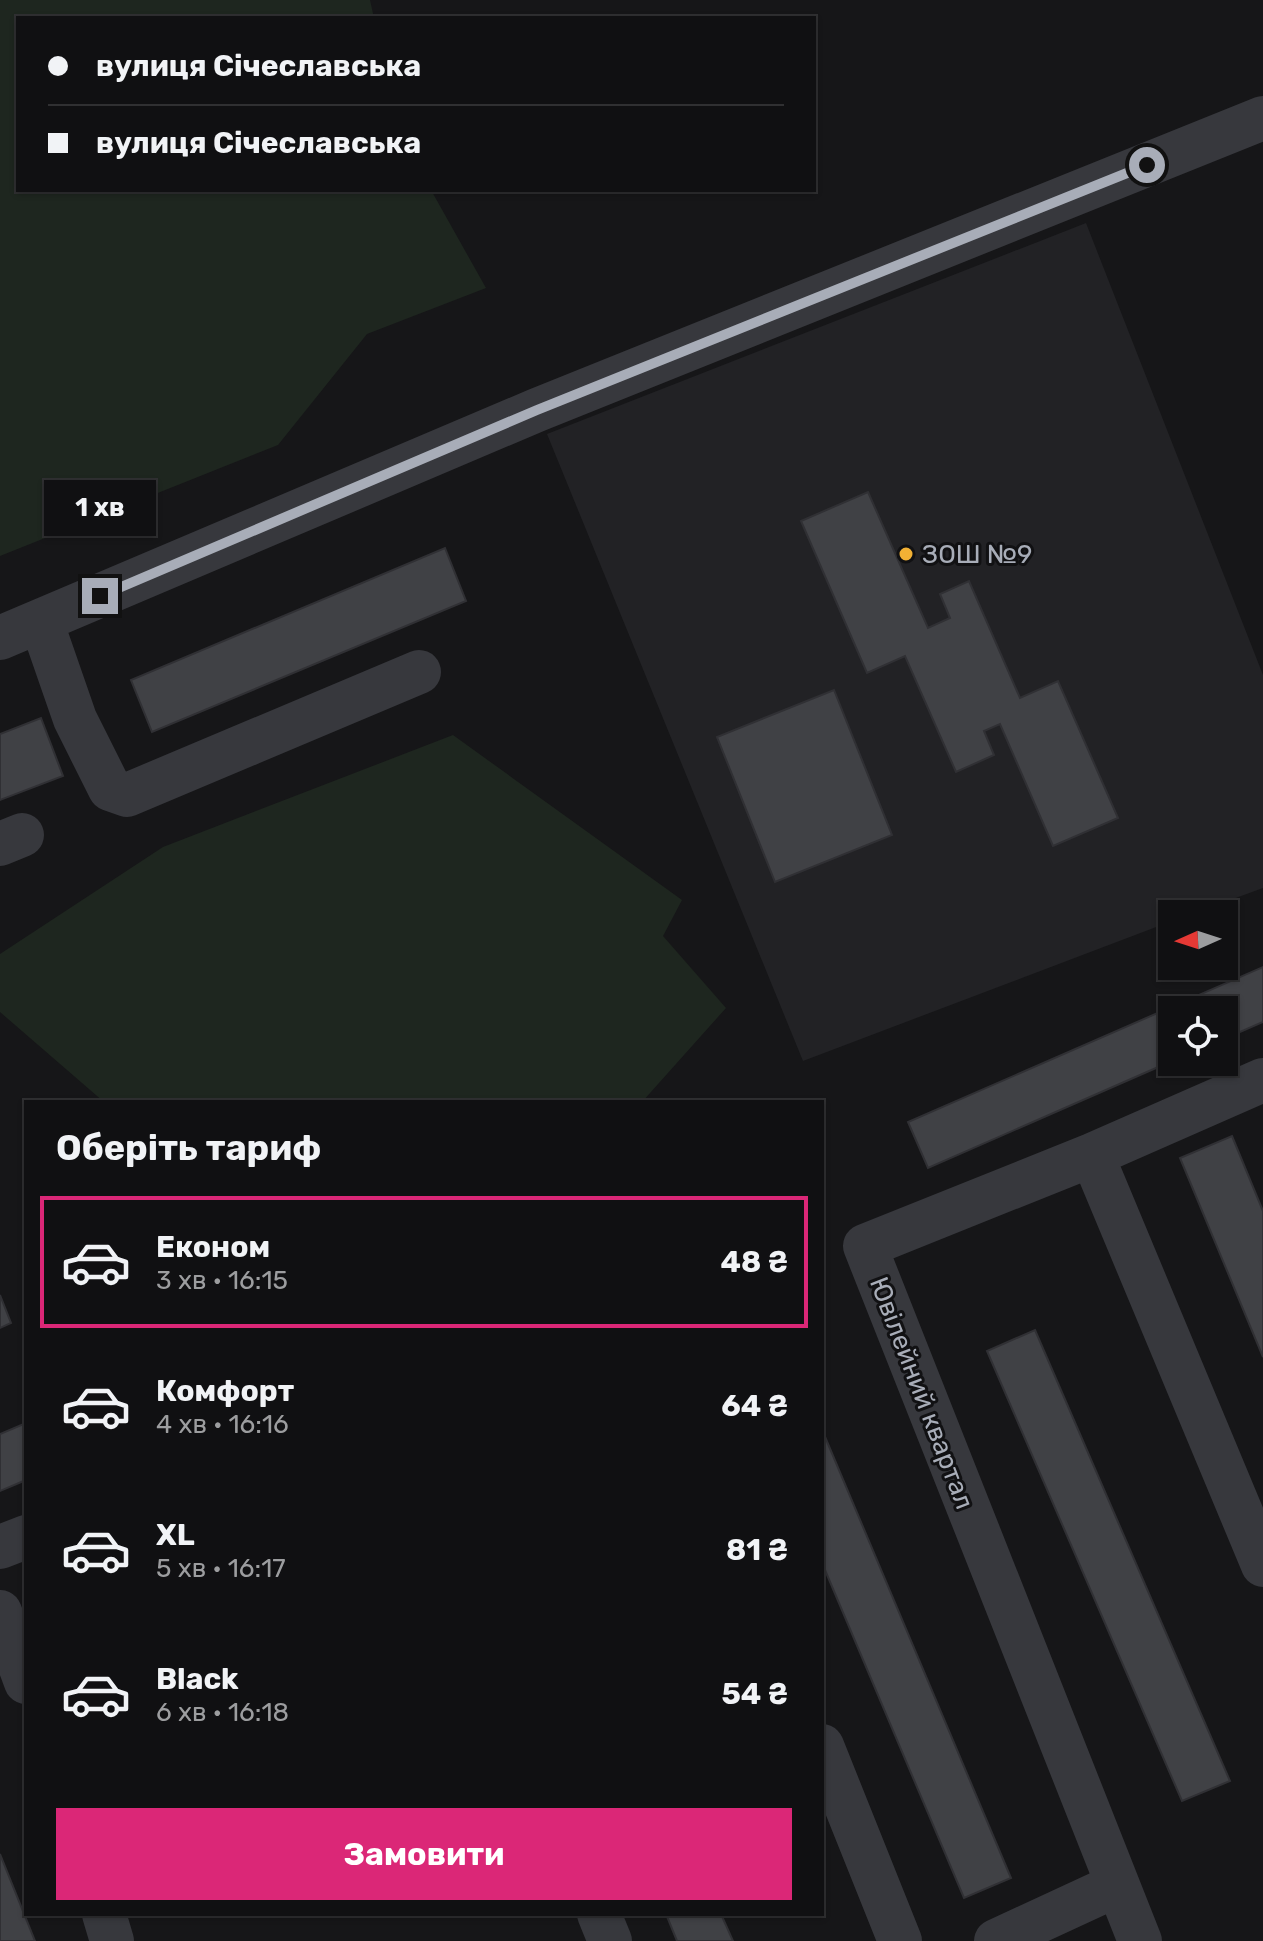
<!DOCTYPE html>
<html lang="uk">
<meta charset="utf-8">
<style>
body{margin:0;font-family:Rubik,sans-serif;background:#1e1e20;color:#f1f3f6;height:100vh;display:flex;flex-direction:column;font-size:30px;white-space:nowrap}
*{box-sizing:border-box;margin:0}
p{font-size:26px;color:#9c9d9f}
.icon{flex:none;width:44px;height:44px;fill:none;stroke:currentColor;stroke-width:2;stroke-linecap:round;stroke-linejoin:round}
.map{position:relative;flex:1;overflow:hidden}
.drawer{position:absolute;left:24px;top:1100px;width:800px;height:816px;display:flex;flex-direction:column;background:#101012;border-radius:0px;box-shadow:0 2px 6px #0004,0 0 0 2px #303032}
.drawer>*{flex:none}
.hud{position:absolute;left:16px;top:16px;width:800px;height:176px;border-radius:0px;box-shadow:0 2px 6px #0004,0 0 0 2px #303032;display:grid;align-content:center;height:176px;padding:0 32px;background:#101012}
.needle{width:52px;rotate:267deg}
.controls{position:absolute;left:1158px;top:900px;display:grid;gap:16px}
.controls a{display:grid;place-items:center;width:80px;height:80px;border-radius:0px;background:#101012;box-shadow:0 2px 6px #0004,0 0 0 2px #303032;font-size:40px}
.end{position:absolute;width:36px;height:36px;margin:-18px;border:10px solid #a8adb8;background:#111;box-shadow:0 0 0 4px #111}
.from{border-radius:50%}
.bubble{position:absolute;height:56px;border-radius:0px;background:#101012;box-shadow:0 2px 6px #0004,0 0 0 2px #303032;font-size:26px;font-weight:700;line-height:56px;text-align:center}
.hud b{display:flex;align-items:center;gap:28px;height:76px;font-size:30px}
.hud b+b{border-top:2px solid #303032}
.hud i{width:20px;height:20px;background:#f1f3f6}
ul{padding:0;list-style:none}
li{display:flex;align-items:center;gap:24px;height:132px;margin:0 16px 12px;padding:0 16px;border:4px solid transparent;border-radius:0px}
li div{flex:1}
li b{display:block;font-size:30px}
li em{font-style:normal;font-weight:700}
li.active{border-color:#db2777}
li>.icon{width:72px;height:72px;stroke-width:1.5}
h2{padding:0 32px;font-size:36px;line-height:96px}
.action{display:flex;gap:16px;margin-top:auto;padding:16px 32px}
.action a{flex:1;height:92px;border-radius:0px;background:#db2777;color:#fff;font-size:32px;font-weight:700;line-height:92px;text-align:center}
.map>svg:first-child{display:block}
</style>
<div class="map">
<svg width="1263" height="1941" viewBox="0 0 1263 1941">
<rect width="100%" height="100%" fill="#161618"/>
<!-- built -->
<path fill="#222225" d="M1086,223l177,452v213l-71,26h-20v7l-369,140 -256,-627z"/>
<!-- green -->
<path fill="#1e261f" d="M0,0h370l4,18h-356v172h413l55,98 -119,46 -89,111 -278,111z
M453,735l229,165 -19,36 63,72 -84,94h-538l-104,-90v-58l163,-107z"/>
<!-- building -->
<path fill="#404145" stroke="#303034" stroke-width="2" d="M868,492l60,136 22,-10 -10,-24 29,-13 51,117 38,-17 60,137 -65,28 -53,-122 -16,7 10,24 -38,17 -51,-116 -38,17 -66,-152z
M445,548l21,53 -314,131 -21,-52z
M834,690l58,145 -117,47 -58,-145z
M41,718l22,58 -63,24v-66z
M1263,967v55l-39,17v-29h-52v51l-244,107 -20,-46z
M1232,1136l31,75v146l-83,-199z
M0,1295l11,28 -11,5z
M1035,1330l195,451 -48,20 -195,-450z
M26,1423v57l-26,11v-57z
M823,1432l188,446 -47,20 -142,-335z
M0,1854l35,87h-35z
M666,1914h55l12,27h-56z"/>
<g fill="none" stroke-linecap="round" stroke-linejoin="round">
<!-- minor -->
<path stroke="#37383d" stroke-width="44" d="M41,621l34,98 35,70 17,6 292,-123
M0,638l537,-228 726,-292
M0,844l22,-9
M1092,1155l171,410
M0,1547l26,-10
M0,1612l26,70
M822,1746l78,195
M104,1914l8,27
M599,1914l11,27
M996,1941l121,-56
M1140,1941l-275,-695 227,-91 171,-75"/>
</g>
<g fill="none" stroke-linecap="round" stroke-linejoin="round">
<!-- route -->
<path stroke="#a8adb8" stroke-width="10" d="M100,596l437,-186 610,-245"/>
</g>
<!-- markers -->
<circle fill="#f2b134" stroke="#111113" stroke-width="3" cx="906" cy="554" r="8"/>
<g text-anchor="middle" stroke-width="6" stroke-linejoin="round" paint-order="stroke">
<!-- poi labels -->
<g font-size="26" fill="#a8adb8" stroke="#111113" text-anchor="start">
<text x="922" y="563">ЗОШ №9</text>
</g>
<!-- street labels -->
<g font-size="26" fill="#a8adb8" stroke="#111113">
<text transform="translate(922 1393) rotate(69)" y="9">Ювілейний квартал</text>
</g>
</g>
</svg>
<div class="controls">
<a><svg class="needle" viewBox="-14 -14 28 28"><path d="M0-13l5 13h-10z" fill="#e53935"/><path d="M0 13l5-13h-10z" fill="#9c9d9f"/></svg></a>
<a><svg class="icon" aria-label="locate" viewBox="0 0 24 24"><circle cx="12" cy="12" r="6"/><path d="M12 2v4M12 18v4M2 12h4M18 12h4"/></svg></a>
</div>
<i class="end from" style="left:1147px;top:165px"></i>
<i class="end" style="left:100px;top:596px"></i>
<div class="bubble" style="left:44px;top:480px;width:112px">1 хв</div>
<div class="hud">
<b><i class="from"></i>вулиця Січеславська</b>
<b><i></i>вулиця Січеславська</b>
</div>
<section class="drawer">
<h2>Оберіть тариф</h2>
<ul>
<li class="active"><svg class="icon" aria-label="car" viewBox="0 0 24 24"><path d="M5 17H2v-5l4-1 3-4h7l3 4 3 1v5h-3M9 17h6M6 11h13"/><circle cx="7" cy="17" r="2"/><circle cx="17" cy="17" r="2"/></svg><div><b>Економ</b><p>3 хв · 16:15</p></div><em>48 ₴</em></li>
<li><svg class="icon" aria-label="car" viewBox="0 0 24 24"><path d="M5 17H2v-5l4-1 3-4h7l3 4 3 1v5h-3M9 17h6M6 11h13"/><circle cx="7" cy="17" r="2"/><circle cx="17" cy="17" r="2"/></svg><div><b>Комфорт</b><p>4 хв · 16:16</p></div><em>64 ₴</em></li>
<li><svg class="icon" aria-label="car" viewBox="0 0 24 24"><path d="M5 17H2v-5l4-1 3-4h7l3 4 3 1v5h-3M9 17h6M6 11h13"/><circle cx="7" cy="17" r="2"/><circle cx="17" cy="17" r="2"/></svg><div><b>XL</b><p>5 хв · 16:17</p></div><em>81 ₴</em></li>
<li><svg class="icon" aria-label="car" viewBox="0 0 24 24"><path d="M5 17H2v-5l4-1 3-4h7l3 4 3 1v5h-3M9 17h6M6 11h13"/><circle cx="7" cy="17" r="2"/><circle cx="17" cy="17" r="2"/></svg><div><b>Black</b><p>6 хв · 16:18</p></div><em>54 ₴</em></li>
</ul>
<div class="action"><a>Замовити</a></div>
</section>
</div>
